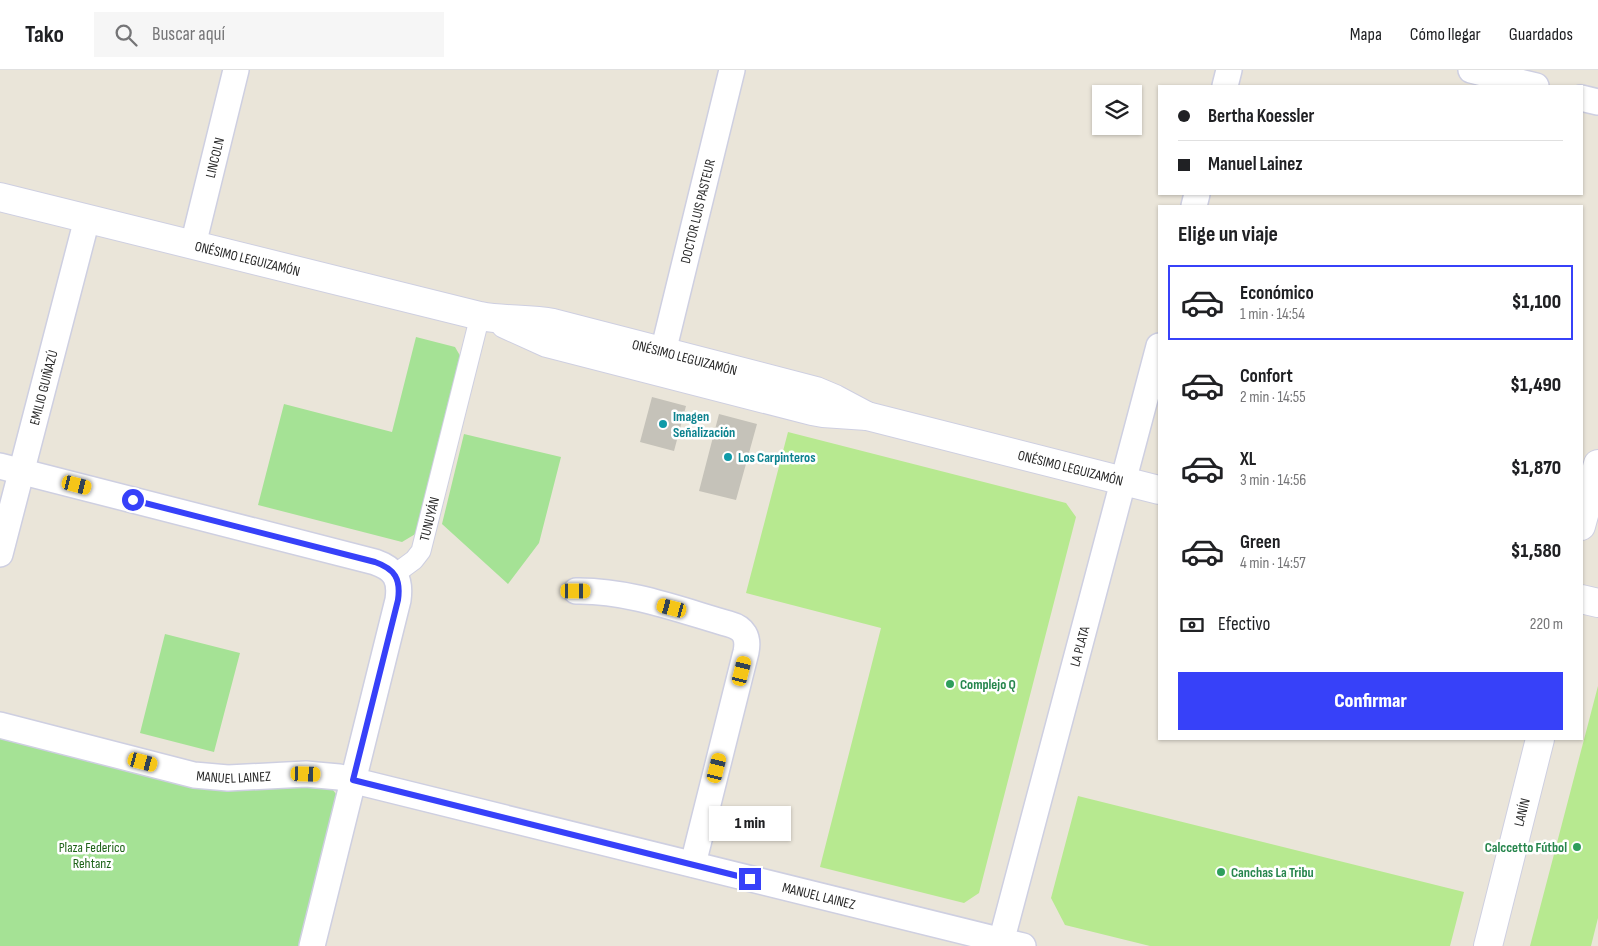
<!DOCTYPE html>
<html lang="es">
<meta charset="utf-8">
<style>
body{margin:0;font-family:"Sofia Sans Condensed",sans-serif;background:#f6f6f6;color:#202124;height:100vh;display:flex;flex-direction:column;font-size:19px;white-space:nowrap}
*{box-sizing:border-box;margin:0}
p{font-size:16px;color:#757577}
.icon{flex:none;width:28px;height:28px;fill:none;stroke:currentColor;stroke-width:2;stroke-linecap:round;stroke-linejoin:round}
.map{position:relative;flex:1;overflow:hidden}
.side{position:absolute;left:1158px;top:135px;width:425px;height:535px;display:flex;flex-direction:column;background:#fff;border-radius:0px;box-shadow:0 1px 4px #0004}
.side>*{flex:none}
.hud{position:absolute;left:1158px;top:15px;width:425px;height:110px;border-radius:0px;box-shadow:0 1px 4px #0004;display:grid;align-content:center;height:110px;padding:0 20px;background:#fff}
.fabs{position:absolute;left:1092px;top:15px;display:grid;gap:10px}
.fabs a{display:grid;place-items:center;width:50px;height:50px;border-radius:0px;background:#fff;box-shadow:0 1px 4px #0004;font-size:25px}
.end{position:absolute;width:22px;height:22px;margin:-11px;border:6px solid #3741f9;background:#fff;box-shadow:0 0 0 2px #fff}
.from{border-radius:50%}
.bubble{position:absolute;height:35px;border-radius:0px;background:#fff;box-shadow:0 1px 4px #0004;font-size:16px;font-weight:800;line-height:35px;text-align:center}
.car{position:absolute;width:15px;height:30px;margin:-15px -8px;border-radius:6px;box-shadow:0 0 4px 1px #0007;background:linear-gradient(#f5c518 24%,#345 0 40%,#f5c518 0 76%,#345 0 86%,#f5c518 0)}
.hud b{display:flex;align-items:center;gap:18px;height:48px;font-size:19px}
.hud b+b{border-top:1px solid #e0e0e0}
.hud i{width:12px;height:12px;background:#202124}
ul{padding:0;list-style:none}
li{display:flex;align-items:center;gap:15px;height:75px;margin:0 10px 8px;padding:0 10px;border:2px solid transparent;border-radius:0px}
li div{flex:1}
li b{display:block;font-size:19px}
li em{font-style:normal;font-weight:800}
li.active{border-color:#3741f9}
li>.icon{width:45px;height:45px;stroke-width:1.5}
h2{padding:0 20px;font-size:22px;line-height:60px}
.pay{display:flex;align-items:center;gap:12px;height:55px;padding:0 20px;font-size:19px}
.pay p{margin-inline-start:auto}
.primary-button{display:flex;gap:10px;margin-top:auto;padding:10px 20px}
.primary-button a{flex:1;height:58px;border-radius:0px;background:#3741f9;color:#fff;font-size:20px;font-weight:800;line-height:58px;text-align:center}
header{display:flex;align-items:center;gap:30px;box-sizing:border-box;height:70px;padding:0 25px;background:#fff;border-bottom:1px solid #e0e0e0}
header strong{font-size:24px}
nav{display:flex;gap:28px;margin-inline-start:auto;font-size:18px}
.search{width:350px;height:45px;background:#f6f6f6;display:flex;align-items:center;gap:12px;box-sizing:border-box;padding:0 18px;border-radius:0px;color:#757577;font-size:19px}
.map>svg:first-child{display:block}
</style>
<header>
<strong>Tako</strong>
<div class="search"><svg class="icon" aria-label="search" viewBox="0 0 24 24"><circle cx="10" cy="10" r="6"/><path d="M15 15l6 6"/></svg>Buscar aquí</div>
<nav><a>Mapa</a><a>Cómo llegar</a><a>Guardados</a></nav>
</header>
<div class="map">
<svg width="1598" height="876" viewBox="0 0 1598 876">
<rect width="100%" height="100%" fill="#eae5d9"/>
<!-- green -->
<path fill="#a5e295" d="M416,267l39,10 7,12 -45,174 -15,9 -144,-37 26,-101 108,28z
M464,364l97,23 -22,86 -31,41 -66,-60z
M165,564l75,19 -26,99 -74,-19z
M0,667l330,49 6,8 -1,11 -36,141h-299z"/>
<!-- pitch -->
<path fill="#b7e990" d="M788,362l278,71 10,14 -97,376 -15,10 -144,-36 61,-239 -135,-35z
M1598,616v232l-7,28h-61z
M1078,726l386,96 -14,54h-300l-85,-21 -14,-27z"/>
<!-- building -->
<path fill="#c5c2b9" d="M652,327l34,9 -12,45 -34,-9z
M719,344l38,10 -21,76 -37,-9z"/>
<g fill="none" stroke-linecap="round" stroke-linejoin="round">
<defs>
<g id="pedestrian">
<path id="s1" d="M395,504l19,-14 7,-9 59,-235"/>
</g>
<g id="minor">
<path d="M1471,0l65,16"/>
<path d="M1225,16l4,-16"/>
<path d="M1581,28l17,4"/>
<path d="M1194,136l3,-12"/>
<path id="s2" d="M193,175l43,-175"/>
<path id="s3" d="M663,282l69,-282"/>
<path d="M0,396l375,96c20,7 26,17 23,38l-86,346"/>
<path id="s4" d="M0,484l87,-335"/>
<path d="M576,521c52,-1 104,19 153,33 15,4 20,13 17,28l-53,212"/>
<path id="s5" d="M0,655l194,50 34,3 78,-4 33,3 684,169"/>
<path id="s6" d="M1000,876l159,-600"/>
</g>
<g id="tertiary">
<path id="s7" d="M0,127l480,119c24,5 49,2 73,7l263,68 19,8 32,17"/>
<path id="s8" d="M505,254l42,19 265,68 11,2 44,3 292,74"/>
<path d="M1581,456l17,-62"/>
<path d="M1581,529l17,4"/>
<path id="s9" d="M1488,876l52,-207"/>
</g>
</defs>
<!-- pedestrian casing -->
<use href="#pedestrian" stroke="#cecfe1" stroke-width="21"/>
<!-- minor casing -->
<use href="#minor" stroke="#cecfe1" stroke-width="28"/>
<!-- tertiary casing -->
<use href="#tertiary" stroke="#cecfe1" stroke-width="30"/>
<!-- pedestrian -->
<use href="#pedestrian" stroke="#fff" stroke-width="19"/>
<!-- minor -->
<use href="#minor" stroke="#fff" stroke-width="25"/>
<!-- tertiary -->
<use href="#tertiary" stroke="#fff" stroke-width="28"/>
</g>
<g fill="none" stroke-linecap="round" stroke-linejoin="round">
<!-- route -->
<path stroke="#3741f9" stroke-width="6" d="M133,430l242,62c20,7 26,17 23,38l-45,180 397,99"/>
</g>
<!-- markers -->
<g fill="#0f9aa8" stroke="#fff" stroke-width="2">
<circle cx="663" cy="354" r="5"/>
<circle cx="728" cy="387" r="5"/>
</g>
<g fill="#2e9e5b" stroke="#fff" stroke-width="2">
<circle cx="950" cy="614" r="5"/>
<circle cx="1577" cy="777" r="5"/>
<circle cx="1221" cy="802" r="5"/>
</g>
<g text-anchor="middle" stroke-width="5" stroke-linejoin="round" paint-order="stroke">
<!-- street labels -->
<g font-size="14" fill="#282828" stroke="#fff">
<text dy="5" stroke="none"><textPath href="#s2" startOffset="90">LINCOLN</textPath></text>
<text dy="5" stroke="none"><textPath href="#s3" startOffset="145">DOCTOR LUIS PASTEUR</textPath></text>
<text dy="5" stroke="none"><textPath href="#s7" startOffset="255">ONÉSIMO LEGUIZAMÓN</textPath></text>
<text dy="5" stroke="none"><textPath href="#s7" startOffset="704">ONÉSIMO LEGUIZAMÓN</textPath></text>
<text dy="5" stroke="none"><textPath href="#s4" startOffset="172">EMILIO GUIÑAZÚ</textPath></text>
<text dy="5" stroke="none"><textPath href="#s8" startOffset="585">ONÉSIMO LEGUIZAMÓN</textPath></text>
<text dy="5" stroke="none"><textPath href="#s1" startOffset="68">TUNUYÁN</textPath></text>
<text dy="5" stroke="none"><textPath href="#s6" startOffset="310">LA PLATA</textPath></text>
<text dy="5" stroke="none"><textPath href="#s5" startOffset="240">MANUEL LAINEZ</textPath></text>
<text dy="5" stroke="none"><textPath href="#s9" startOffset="138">LANÍN</textPath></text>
<text dy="5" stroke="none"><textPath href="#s5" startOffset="840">MANUEL LAINEZ</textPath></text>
</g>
<!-- culture labels -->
<g font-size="14" font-weight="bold" fill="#0d838f" stroke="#fff" text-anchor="start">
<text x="673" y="351">Imagen<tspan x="673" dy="16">Señalización</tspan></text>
<text x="738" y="392">Los Carpinteros</text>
</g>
<!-- leisure labels -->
<g font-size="14" font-weight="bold" fill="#27864d" stroke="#fff" text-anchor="start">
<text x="960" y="619">Complejo Q</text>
<text x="1567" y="782" text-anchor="end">Calccetto Fútbol</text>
<text x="1231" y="807">Canchas La Tribu</text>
</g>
<!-- park labels -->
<g font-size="14" fill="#1f6319" stroke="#fff">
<text x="92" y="782">Plaza Federico<tspan x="92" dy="16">Rehtanz</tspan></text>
</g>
</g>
</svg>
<div class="fabs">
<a><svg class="icon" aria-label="layers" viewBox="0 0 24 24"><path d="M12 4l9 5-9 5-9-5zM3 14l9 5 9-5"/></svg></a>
</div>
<i class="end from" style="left:133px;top:430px"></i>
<i class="end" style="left:750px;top:809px"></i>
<div class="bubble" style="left:709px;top:736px;width:82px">1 min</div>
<i class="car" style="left:77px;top:415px;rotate:104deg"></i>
<i class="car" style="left:576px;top:521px;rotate:90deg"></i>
<i class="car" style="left:672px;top:538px;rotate:285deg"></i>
<i class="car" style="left:742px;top:601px;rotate:14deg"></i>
<i class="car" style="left:143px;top:692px;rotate:105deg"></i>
<i class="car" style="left:717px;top:698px;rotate:14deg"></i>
<i class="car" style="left:306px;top:704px;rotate:92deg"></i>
<div class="hud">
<b><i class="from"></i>Bertha Koessler</b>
<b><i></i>Manuel Lainez</b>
</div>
<section class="side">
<h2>Elige un viaje</h2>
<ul>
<li class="active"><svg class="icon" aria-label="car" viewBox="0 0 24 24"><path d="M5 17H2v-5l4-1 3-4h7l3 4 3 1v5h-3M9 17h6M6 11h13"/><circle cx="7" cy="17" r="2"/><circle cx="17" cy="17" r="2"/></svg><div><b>Económico</b><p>1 min · 14:54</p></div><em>$1,100</em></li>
<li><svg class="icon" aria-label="car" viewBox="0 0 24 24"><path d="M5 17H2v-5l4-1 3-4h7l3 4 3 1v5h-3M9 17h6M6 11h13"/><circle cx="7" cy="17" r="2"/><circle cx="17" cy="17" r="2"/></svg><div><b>Confort</b><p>2 min · 14:55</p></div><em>$1,490</em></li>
<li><svg class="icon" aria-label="car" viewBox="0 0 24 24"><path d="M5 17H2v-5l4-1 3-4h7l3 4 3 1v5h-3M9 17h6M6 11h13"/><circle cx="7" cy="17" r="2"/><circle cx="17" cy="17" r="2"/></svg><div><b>XL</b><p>3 min · 14:56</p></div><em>$1,870</em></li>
<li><svg class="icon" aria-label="car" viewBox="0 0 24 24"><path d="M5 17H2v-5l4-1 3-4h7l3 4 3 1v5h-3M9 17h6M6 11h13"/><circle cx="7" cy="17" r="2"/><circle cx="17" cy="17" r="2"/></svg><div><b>Green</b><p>4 min · 14:57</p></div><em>$1,580</em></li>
</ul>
<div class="pay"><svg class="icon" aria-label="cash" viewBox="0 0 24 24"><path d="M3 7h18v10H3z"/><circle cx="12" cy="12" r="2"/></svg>Efectivo<p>220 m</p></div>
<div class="primary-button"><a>Confirmar</a></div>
</section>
</div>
